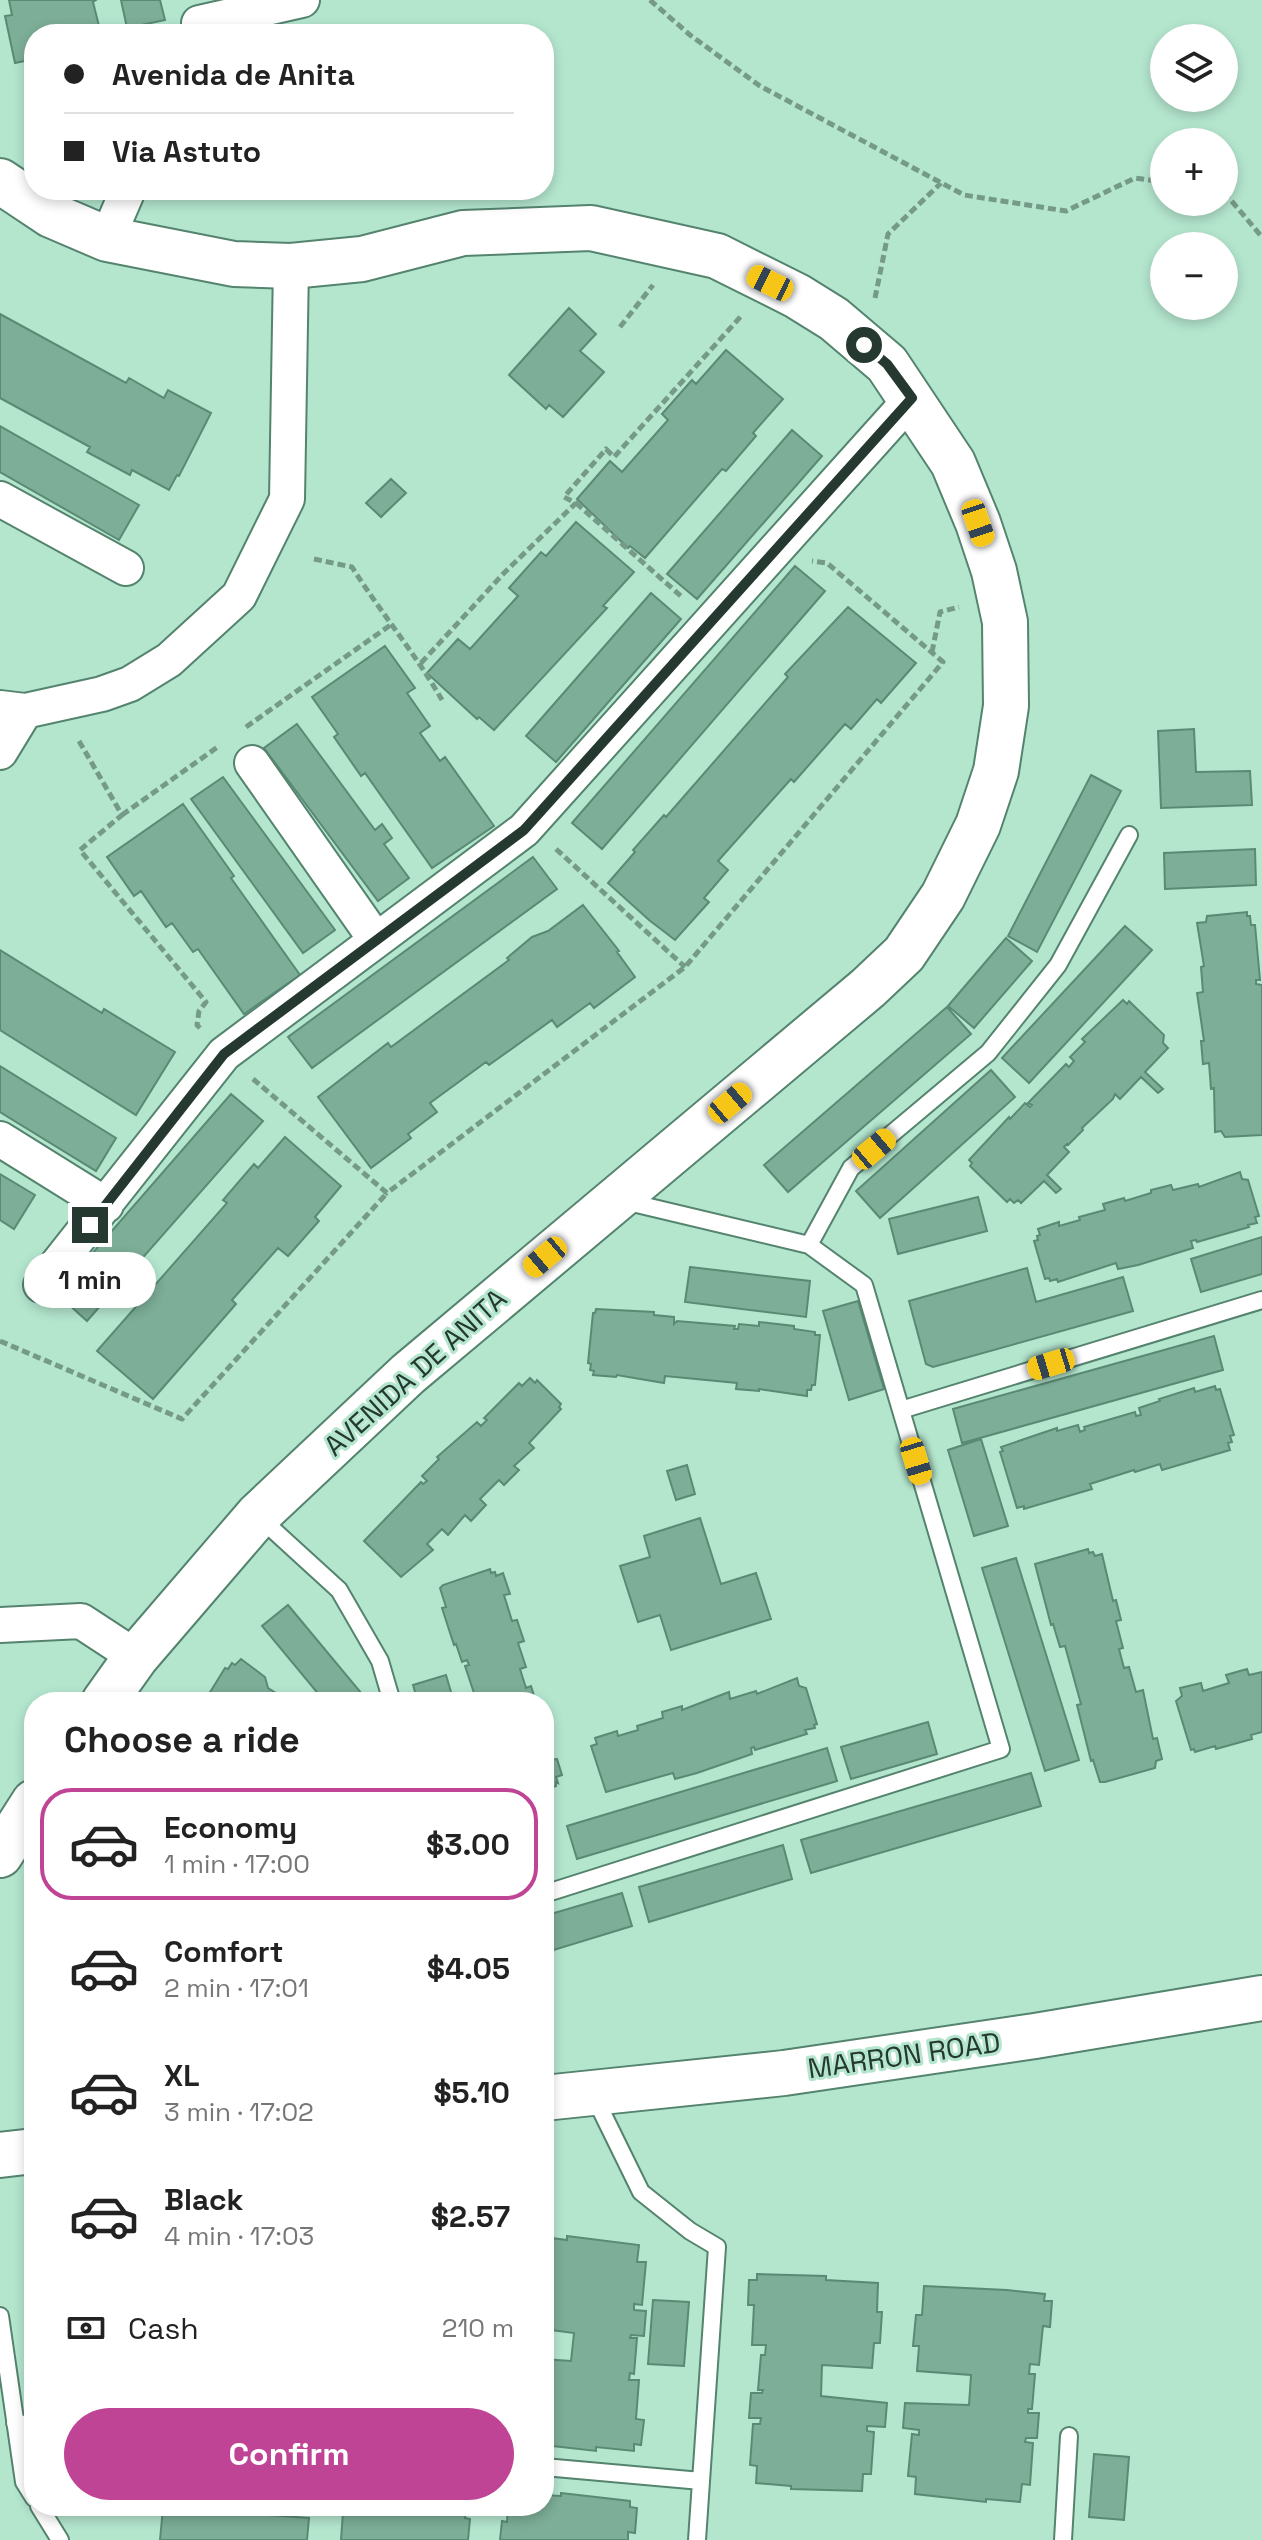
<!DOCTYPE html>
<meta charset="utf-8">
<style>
body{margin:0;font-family:"Space Grotesk",sans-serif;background:#f6f6f6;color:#222;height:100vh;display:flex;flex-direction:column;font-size:30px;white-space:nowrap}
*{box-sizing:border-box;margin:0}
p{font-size:26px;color:#767676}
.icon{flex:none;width:44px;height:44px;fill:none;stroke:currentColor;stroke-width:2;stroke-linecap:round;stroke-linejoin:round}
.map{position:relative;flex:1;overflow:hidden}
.drawer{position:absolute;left:24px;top:1692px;width:530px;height:824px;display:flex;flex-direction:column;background:#fff;border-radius:32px;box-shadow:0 4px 12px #0003}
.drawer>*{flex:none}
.hud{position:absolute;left:24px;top:24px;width:530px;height:176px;border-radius:32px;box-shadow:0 4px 12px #0003;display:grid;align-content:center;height:176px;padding:0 40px;background:#fff}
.tools{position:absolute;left:1150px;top:24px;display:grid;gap:16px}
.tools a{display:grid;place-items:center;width:88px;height:88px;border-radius:50%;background:#fff;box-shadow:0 4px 12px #0003;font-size:40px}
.end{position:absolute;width:36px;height:36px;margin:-18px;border:10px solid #253930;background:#fff;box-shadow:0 0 0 4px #fff}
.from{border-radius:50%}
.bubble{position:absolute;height:56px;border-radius:28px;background:#fff;box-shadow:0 4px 12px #0003;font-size:26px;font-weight:700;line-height:56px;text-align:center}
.car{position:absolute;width:24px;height:48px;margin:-24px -12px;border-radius:10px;box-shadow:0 0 6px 2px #0007;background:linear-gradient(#f5c518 24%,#345 0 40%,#f5c518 0 76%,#345 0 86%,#f5c518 0)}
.hud b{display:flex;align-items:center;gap:28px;height:76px;font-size:30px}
.hud b+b{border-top:2px solid #e0e0e0}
.hud i{width:20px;height:20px;background:#222}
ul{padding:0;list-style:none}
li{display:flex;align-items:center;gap:24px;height:112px;margin:0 16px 12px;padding:0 24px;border:4px solid transparent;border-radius:32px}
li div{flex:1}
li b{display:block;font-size:30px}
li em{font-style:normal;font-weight:700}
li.current{border-color:#c04495}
li>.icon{width:72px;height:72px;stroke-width:1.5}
h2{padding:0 40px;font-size:36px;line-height:96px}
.pay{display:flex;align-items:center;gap:20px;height:88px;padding:0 40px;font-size:30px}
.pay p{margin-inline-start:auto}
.action{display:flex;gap:16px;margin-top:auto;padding:16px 40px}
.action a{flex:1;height:92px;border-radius:48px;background:#c04495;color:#fff;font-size:32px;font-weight:700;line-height:92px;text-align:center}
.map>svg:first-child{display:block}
</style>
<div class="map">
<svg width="1262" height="2540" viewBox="0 0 1262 2540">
<rect width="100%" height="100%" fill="#b4e6ce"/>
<!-- building -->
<path fill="#7dae97" stroke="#5a8a74" stroke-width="2" d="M9,0h87l-3,2 8,32h-67v25l-19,4 -10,-47 7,-1z
M121,0h39l5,20 -38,8z
M569,308l27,26 -16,17 24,21 -41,45 -14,-12 -3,4 -37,-34z
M0,314l126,69 3,-5 35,20 4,-8 43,23 -32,63 -2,-1 -8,15 -37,-20 -2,5 -43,-23 3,-5 -90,-49z
M726,350l57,49 -30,34 3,3 -30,35 -4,-2 -77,89 -15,-12 -2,2 -51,-49 33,-38 12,11 46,-52 -6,-6 30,-34 4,4z
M0,426l139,79 -20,35 -119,-68z
M792,430l30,26 -125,143 -30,-25z
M391,479l15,14 -25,24 -15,-14z
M576,522l58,50 -31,34 4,2 -113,122 -15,-13 -2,2 -50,-46 31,-34 12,10 48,-53 -9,-8 32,-36 5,4z
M795,566l30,25 -223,258 -30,-26z
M651,593l30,26 -125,143 -30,-26z
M848,607l68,56 -35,40 -4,-4 -26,30 -6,-5 -51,58 -3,-3 -73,82 10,9 -24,28 5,4 -34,38 -26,-20 -41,-37 27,-31 -2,-2 31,-35 2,2 122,-140 -3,-3z
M385,646l30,42 -8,5 23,33 -10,7 20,28 5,-4 49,69 -62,42 -67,-95 -4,3 -27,-39 4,-3 -26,-37z
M297,724l78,106 7,-6 10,14 -8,6 25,34 -31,23 -114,-153z
M1194,729l2,43 54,-1 2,34 -91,3 -3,-77z
M1091,775l30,16 -84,161 -29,-16z
M223,777l112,153 -32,23 -112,-154z
M183,804l51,72 -3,2 69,97 -56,39 -46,-65 -5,3 -21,-29 -6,4 -25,-36 -7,5 -27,-39z
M1255,849l1,36 -91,4 -1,-36z
M533,857l24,32 -245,179 -24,-31z
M583,905l36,46 -2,1 18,25 -41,31 -4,-5 -33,24 -5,-7 -63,45 -3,-3 -56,41 7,9 -29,22 3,4 -40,30 -53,-71 70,-54 3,4 118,-87 -2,-2 25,-21 16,-6z
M1247,912v4h3l1,9h4l5,55h-4v4l6,1v150l-37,2 -4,-6 -6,1 -1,-44 -3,1 -2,-26 -6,1 -2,-23h3l-7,-48 6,-1 -2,-25 3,-1 -7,-43 9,-1 1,-6z
M1125,926l27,24 -123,133 -27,-25z
M1006,938l26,23 -58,67 -26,-22z
M0,950l102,63 2,-4 71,43 -39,63 -136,-85z
M1123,1000l4,4 2,-3 35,34 -1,8 5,5 -23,24 18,17 -5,4 -17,-16 -21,22 -5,-5 -2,5 -31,29 1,2 -15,15 -1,-1 -3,3 5,5 -22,23 14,14 -5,4 -12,-12 -23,22 -3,-3 -4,3 -4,-4 -3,3 -37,-36 2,-3 -3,-3 40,-43 1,2 15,-16 5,4 2,-2 -4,-2 38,-39 3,3 5,-6 -4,-4 15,-15 -3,-3z
M947,1007l24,27 -183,158 -24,-27z
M0,1066l116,72 -20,33 -96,-59z
M991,1070l24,27 -135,121 -24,-27z
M231,1094l32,27 -176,200 -30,-27z
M285,1137l56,49 -26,31 4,4 -31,35 -10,-8 -46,52 4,4 -83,95 -56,-48 130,-148 -4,-3 31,-36 4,4z
M1240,1172l2,7 6,1 11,36 -4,1 2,6 -9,2 1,2 -52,15 -1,-2 -5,1 2,7 -55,17 -20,4 -2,-6 -58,19 -1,-3 -7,2 -1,-3 -4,1 -11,-38 4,-1 -1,-4 3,-1 -2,-6 21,-7v4l21,-6 -1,-3 26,-7 -2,-6 21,-6 1,3 26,-8v-3l20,-5 2,5 25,-6 1,3z
M0,1174l35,21 -21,34 -14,-9z
M978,1197l9,34 -89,23 -9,-35z
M1262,1237v37l-61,18 -10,-33z
M690,1267l120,14 -4,36 -121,-15z
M1027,1268l9,34 87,-25 10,34 -200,56 -7,-3 -17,-63z
M858,1301l26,88 -35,11 -26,-89z
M596,1309l58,3v3l20,2v7l3,-3 58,5 -1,3h4l1,-5 20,2v-4l35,4v3l21,3v3h5l-5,50h-3l-1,5h-4v6l-48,-7v2l-23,-2 1,-6 -72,-7 -1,7 -47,-8 -1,2 -23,-2 1,-4 -4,-1 1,-6 -3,-1 5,-50h2z
M1214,1336l9,34 -261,73 -9,-34z
M530,1378l5,5 2,-3 24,24 -2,3 2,2 -32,34 5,5 -20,18 5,4 -15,15 -5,-5 -19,19 6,6 -15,16 -6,-6 -17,20 -6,-6 -15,15 6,6 -32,27 -37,-36 57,-59 2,2 4,-3 -5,-5 17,-17 -2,-2 40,-35 4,4 6,-6 -3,-2 35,-35 3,3z
M1215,1386l1,4 4,-1 14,46 -4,1 2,6 -4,1 2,7 -68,20 -2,-6 -25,8 -1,-2 -44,14 2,5 -68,20v-3l-7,2 -17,-56 3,-1 -2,-4 56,-19v3l21,-6 2,7 5,-2 -1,-3 51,-15 1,4 5,-1 -2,-7 21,-7 -1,-2 35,-11 1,4z
M981,1439l27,87 -34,10 -26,-86z
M687,1465l8,29 -19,6 -9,-29z
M700,1518l21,66 35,-11 15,46 -100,31 -11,-35 -22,7 -18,-56 30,-9 -6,-21z
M1088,1549l1,4 4,-1 2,4 7,-2 11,47 3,-1 5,20 -5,1 7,27 -4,1 5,19 5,-1 7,25 7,-2 10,49 4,-1 5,21 -6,2 -1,7 -50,14h-5l-7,-22 -2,1 -14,-56 4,-1 -16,-58 -5,1 -7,-23 -2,1 -16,-61z
M1016,1558l63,202 -34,11 -63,-203z
M490,1569l1,4 4,-1 1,4 7,-3 7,21 -6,1 8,26 5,-1 7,21 -6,2 8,24 -6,2 6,19 5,-2 5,16h-59l-12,-36 4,-1 -2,-5 -5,2 -6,-18 -2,1 -12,-37 4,-1 -6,-19 3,-3z
M288,1605l79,95 -3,2h-39l-63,-76z
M241,1659l24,18 3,11 8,5 -6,9h-66l21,-34 3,1 4,-6 3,2z
M1247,1669l2,6 13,-3v60l-11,3 1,4 -36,10 -1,-3 -20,6 -1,-3 -3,1 -15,-49 6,-5 -2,-8 21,-5 2,8 26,-8 -3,-8z
M446,1675l8,27h-36l-5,-17z
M797,1678l2,8 7,2 11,36 -3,1 1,3 -10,2 2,4 -52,16 -1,-3 -3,1 1,6 -55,19 -22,6 -2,-6 -67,19 -15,-46 6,-2 -2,-6 22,-7 1,5 20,-6 -1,-4 26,-8 -1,-6 20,-6v4l47,-18 1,7 26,-8 1,3z
M928,1722l9,32 -86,25 -10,-32z
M544,1735l8,25 5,-1 5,16 -6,2 2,6 -2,-1v4l-12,4z
M827,1748l10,33 -260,78 -10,-33z
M1031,1773l10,33 -230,67 -10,-33z
M783,1845l9,34 -143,43 -10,-35z
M622,1893l10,33 -88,27v-37z
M567,2236l72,9 -2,17h9l-4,43 -8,-1v6l12,1 -2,25 -13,-1 -1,3h7l-3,36 -4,-1 -1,7h10l-3,39 8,1 -3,25 -7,-1v7l-38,-4v4l-52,-6v-86l27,2 3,-28 -30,-4v-92l23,3z
M757,2274l69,2v4l52,3 -1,29h5l-2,31h-6l-2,25 -50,-3 -1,31 66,7 -2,24 -18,-1v5l7,1 -3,42h-8l-1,17 -71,-2v-3l-35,-3 1,-17 -7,-1 3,-41h7l1,-6h-12l2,-25h11l1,-3h-5l3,-35h4l1,-10h-14l2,-40h-6l1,-25h8z
M924,2286l83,4 38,4 -1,7h8l-2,26 -7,-1 -4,39 -9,-1 -1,10h6l-3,35h-4v4h11l-2,25h-11l-1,4 8,1 -3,42 -8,-1 -2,18 -34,-3v3l-71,-8 1,-17 -8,-1 4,-42 7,1v-5l-16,-2 2,-25 64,2 2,-30 -54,-4 2,-25h-6l3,-31h6z
M653,2300l36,2 -5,64 -36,-2z
M1094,2454l35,3 -5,63 -35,-3z
M561,2493l69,8v6l7,1 -2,25 -7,-1v8h-128l2,-19 5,1 1,-16h36v-11l17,1z
M202,2506h68l-1,9 40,3 -2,22h-147l3,-32 39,3z
M336,2506h130l-1,12 5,1 -2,21h-127l2,-28 -7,-1z"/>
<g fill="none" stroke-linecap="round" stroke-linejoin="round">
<defs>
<path id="lane" d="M809,1245l42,-77 137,-115 70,-88 71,-130
M901,1410l361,-110
M258,1516l81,74 41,71 12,41
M544,1894l457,-145 -137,-464 -55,-40 -185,-44
M593,2094l48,98 49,39 27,16 -20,293
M0,2316l24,166 10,16
M15,2423l19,2
M544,2467l157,14
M39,2506l21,34
M1063,2540l6,-104"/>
<path id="street" d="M199,23l103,-23
M107,239l21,-49
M0,499l126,69
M0,708l25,3 77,-17 28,-10 39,-24 70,-64 48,-97 4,-233
M0,752l25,-41
M252,763l124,177
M0,1139l106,66
M41,1285l183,-231 300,-224 388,-432
M0,1625l81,-4 55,36"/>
<path id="secondary" d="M0,181l51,34 56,24 127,25 57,2 71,-7 101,-26 128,-5 126,28 80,40 37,23 53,45 66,99 25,60 16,48 11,51 1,84 -10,65 -18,54 -35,71 -39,58 -36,34 -460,386 -150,141 -122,142 -32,45
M0,1855l34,-53
M544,2098l240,-25 251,-37 227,-38
M0,2155l34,-4"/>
</defs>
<!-- lane casing -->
<use href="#lane" stroke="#54836e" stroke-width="20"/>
<!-- street casing -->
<use href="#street" stroke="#54836e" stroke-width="38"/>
<!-- secondary casing -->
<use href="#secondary" stroke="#54836e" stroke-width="48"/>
<!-- path -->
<path stroke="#759a88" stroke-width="5" stroke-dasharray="8 4" stroke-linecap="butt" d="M650,0l40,35 70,51 204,109 102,16 69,-33 29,4
M1224,192l38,45
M875,298l13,-64 53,-51
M620,327l33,-42
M576,503l107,95
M314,559l38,8c29,46 63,86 90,133
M932,652l8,-40 19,-5
M421,663l83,-90 72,-70 -12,-6 42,-48 8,8 129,-143
M246,727l146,-103
M79,741l43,74 -42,35 126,152 -7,9 -2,14 3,3
M122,815l97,-69
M556,849l129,118
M253,1079l134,114 298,-226 258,-305 -116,-99 -15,-2
M0,1341l182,78 205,-226"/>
<!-- lane -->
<use href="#lane" stroke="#fff" stroke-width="16"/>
<!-- street -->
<use href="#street" stroke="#fff" stroke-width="34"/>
<!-- secondary -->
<use href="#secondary" stroke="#fff" stroke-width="44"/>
</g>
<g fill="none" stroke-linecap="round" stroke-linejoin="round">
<!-- route -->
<path stroke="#253930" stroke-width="10" d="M90,1225l134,-171 300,-224 388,-432 -25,-34 -23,-19"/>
</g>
<g text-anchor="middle" stroke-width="6" stroke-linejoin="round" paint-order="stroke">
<!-- street labels -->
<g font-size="28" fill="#253930" stroke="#b4e6ce">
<text transform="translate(415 1372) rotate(-42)" y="10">AVENIDA DE ANITA</text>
<text transform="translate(904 2055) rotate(-8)" y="10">MARRON ROAD</text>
</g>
</g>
</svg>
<div class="tools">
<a><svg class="icon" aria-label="layers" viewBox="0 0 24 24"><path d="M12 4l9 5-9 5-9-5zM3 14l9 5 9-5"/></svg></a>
<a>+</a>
<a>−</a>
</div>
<i class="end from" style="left:864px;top:345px"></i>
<i class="end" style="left:90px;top:1225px"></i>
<div class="bubble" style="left:24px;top:1252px;width:132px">1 min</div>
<i class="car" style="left:770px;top:283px;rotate:296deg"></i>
<i class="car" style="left:978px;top:523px;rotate:161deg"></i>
<i class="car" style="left:730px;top:1103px;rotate:50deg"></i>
<i class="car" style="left:874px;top:1149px;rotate:50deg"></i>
<i class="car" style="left:545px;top:1257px;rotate:230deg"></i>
<i class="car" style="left:1051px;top:1364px;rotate:253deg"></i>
<i class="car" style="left:916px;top:1461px;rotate:163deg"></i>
<div class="hud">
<b><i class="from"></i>Avenida de Anita</b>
<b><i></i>Via Astuto</b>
</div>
<section class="drawer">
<h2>Choose a ride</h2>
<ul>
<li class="current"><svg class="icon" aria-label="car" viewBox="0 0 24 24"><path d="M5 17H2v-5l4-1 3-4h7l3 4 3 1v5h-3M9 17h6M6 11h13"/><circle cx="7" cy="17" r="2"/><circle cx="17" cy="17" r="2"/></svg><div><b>Economy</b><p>1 min · 17:00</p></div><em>$3.00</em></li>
<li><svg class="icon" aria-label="car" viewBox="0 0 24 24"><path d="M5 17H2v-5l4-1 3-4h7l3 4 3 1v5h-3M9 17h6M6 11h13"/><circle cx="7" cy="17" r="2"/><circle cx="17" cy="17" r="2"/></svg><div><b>Comfort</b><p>2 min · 17:01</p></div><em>$4.05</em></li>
<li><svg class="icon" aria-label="car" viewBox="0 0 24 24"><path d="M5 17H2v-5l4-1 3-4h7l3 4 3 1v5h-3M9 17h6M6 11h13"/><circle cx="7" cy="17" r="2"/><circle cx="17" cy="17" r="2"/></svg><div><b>XL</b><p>3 min · 17:02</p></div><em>$5.10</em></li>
<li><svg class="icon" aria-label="car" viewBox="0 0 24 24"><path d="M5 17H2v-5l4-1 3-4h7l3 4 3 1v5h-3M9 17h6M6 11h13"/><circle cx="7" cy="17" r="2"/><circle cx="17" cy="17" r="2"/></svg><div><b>Black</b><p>4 min · 17:03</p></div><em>$2.57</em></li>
</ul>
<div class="pay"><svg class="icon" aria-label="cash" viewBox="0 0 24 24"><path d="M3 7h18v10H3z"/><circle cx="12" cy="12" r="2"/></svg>Cash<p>210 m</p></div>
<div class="action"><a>Confirm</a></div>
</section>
</div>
